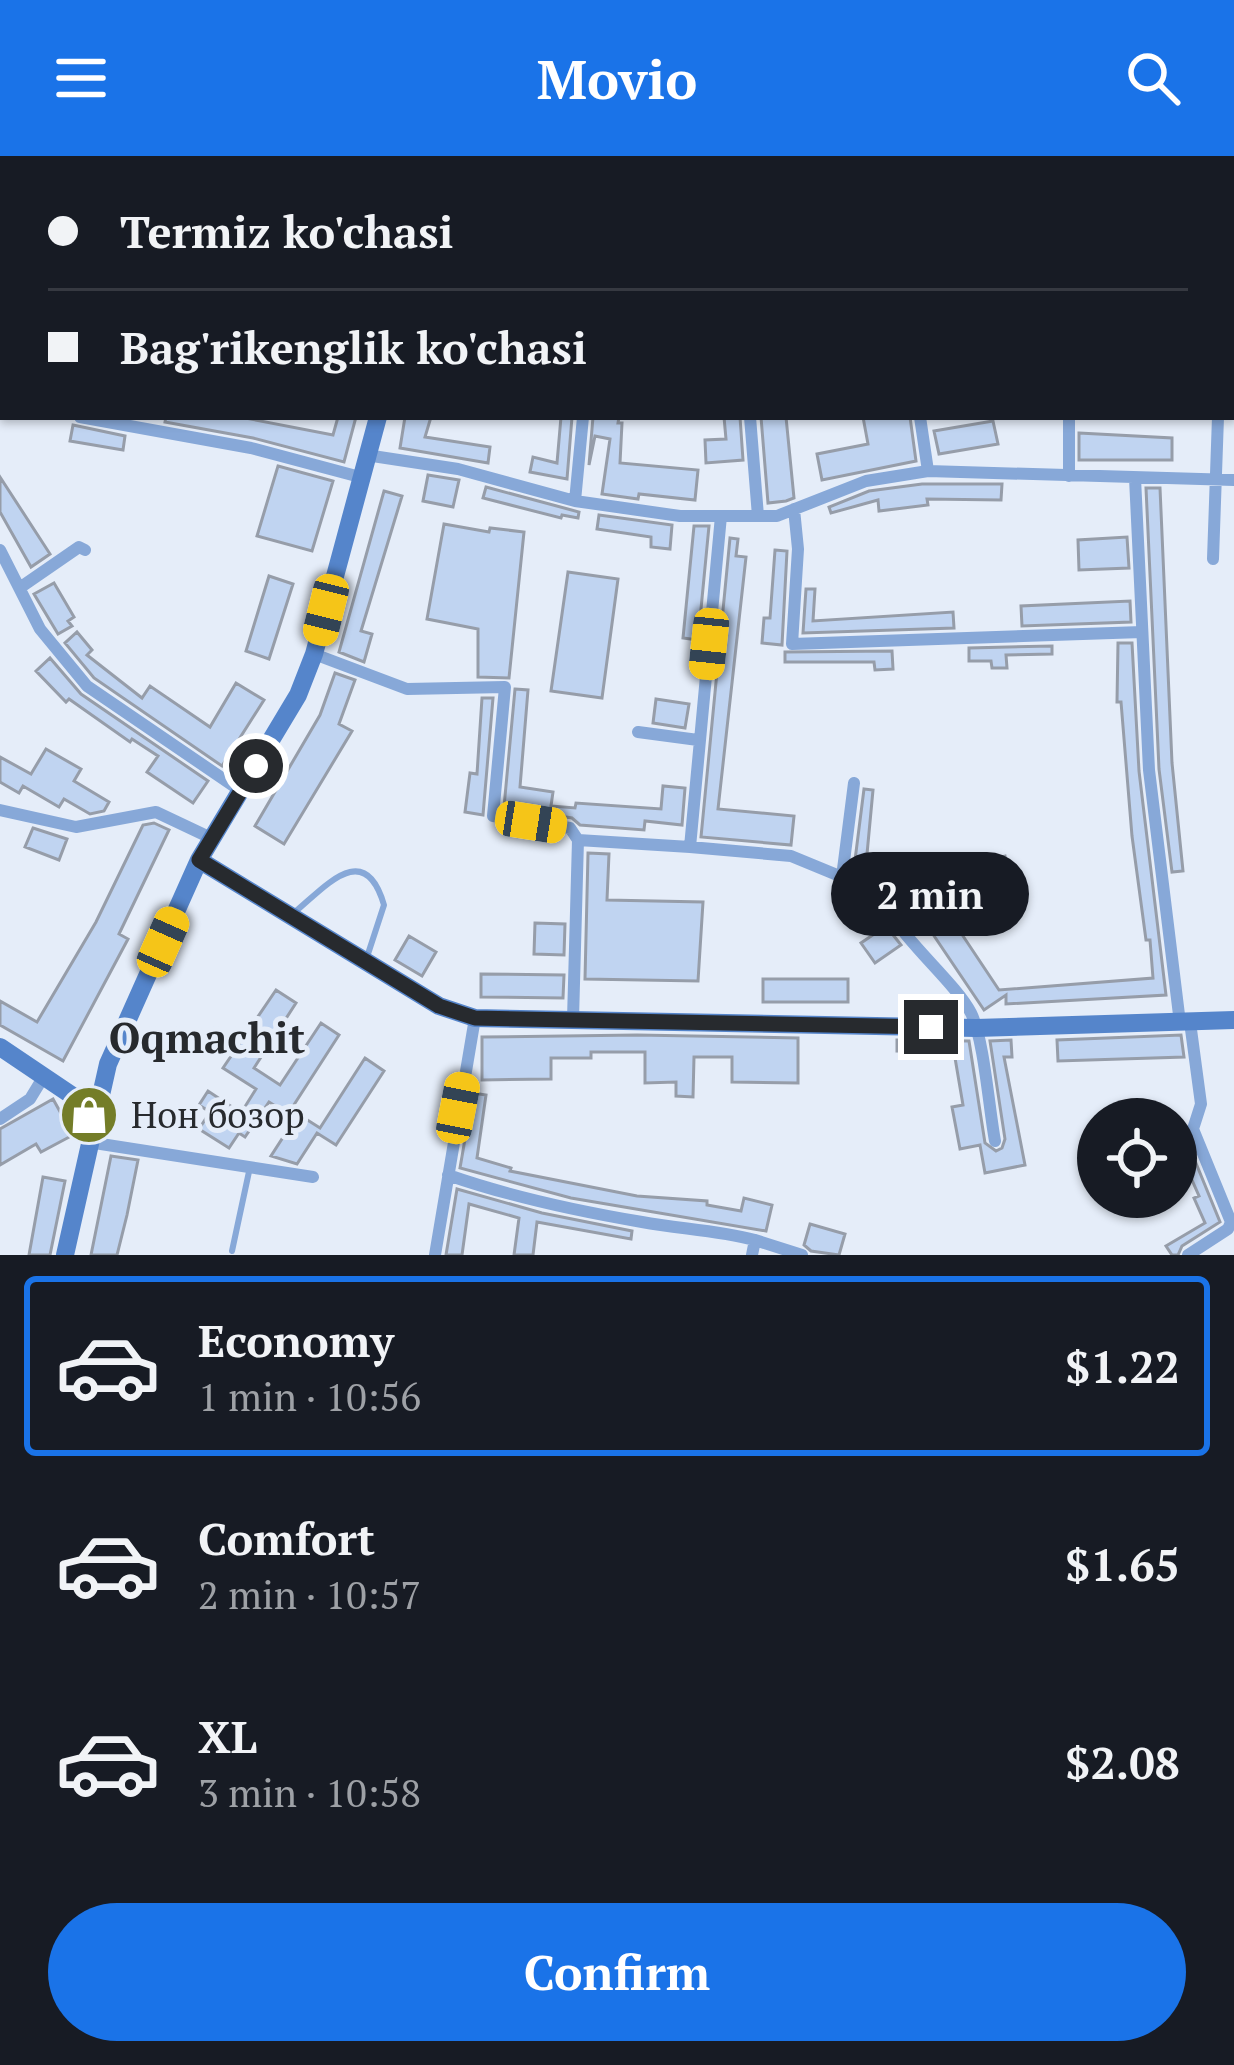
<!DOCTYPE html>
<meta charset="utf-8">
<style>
body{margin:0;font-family:"PT Serif",serif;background:#242831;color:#f1f3f6;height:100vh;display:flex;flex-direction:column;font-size:45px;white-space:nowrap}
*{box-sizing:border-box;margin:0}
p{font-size:39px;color:#9ea1a6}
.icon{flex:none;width:66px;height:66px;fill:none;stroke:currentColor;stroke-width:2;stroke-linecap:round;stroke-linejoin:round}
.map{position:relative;height:1099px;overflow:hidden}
.drawer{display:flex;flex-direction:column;background:#171b24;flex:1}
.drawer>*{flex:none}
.hud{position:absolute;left:0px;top:0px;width:1236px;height:264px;box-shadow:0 3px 9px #0004;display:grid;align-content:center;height:264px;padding:0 48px;background:#171b24}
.controls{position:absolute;left:1077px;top:942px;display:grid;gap:24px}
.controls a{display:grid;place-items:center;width:120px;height:120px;border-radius:50%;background:#171b24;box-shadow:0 3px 9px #0004;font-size:60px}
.end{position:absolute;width:54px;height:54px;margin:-27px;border:15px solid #272a2e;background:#fff;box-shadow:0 0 0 6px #fff}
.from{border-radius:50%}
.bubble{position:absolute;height:84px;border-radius:42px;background:#171b24;box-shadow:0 3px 9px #0004;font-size:39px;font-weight:700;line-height:84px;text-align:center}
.car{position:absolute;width:36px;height:72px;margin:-36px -18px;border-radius:15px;box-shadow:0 0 9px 3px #0007;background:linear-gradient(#f5c518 24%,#345 0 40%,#f5c518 0 76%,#345 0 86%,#f5c518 0)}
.hud b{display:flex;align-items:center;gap:42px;height:114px;font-size:45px}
.hud b+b{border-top:3px solid #363941}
.hud i{width:30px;height:30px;background:#f1f3f6}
ul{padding:21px 0 0;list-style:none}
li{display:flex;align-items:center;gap:36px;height:180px;margin:0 24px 18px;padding:0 24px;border:6px solid transparent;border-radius:12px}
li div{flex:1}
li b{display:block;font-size:45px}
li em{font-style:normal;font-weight:700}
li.selected{border-color:#1a73e8}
li>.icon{width:108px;height:108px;stroke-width:1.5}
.primary-button{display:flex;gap:24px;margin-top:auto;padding:24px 48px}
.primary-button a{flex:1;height:138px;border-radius:72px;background:#1a73e8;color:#fff;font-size:48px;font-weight:700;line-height:138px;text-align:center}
header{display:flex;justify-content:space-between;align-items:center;height:156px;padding:0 48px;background:#1a73e8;color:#fff;font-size:54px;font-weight:700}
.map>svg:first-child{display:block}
</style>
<header><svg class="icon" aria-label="menu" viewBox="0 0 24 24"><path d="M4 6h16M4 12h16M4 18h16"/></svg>Movio<svg class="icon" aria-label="search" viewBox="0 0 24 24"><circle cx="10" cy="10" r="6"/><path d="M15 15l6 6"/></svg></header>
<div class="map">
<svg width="1234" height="1099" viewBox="0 0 1234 1099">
<rect width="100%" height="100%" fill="#e5edf9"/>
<!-- building -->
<path fill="#c0d4f1" stroke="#969da9" stroke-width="3" d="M166,261h74l93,18 5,-18h18l-12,45 -91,-24 -88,-16z
M405,261h26l-6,20 65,10 -2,16 -88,-15z
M561,261h11l-5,62 -37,-7 3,-15 24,6z
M593,261h26l-1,6h4l-2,40 78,7 -3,30 -56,-6 -1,5 -36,-5 8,-55 -15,-3 -6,29z
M724,261h16l3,43 -37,3 -1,-23 21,-1z
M761,261h25l8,81 -8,3 -18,2z
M863,261h47l6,44 -94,19 -5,-26 51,-10z
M993,265l5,23 -59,10 -5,-23z
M73,269l52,11 -2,14 -53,-9z
M1079,277l93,5v22h-93z
M278,310l55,15 -21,70 -55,-15z
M428,319l31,5 -6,27 -30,-6z
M0,321l50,77 -19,13 -31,-55z
M922,328h80l-1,16 -74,-1 1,6 -49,6 -1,-11 -47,13 -2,-6 40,-16z
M486,331l93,25 -1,6 -16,-3 -1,3 -78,-20z
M1146,332h14l12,275 11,108 -11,1 -13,-103z
M384,335l18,5 -41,135 11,3 -8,28 -25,-10z
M599,359l73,10 -2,24 -19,-2v-10l-54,-8z
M444,368l45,8 1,-4 34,4 -15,146 -31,-1v-48l-51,-10z
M694,370h15l-11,114 -15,-2z
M1127,381l2,31 -50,2 -1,-30z
M730,382l8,1 -2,17 10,1 -28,252 76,7 -3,29 -90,-8z
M775,394l12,1 -5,94 -20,-2 2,-25h6z
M568,416l50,7 -16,119 -51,-7z
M269,420l24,8 -24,75 -23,-8z
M54,427l20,34 -6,4 4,5 -14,8 -24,-40z
M806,433h9l-2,32 140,-9 1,16 -151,5z
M1130,445l1,21 -109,4 -1,-20z
M77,476l15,18 -5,5 55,43 8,-12 60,41 26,-44 28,17 -42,66 -128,-88 -29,-35z
M1118,487h14l7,128 27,224 -160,9v-9l-22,15 -62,-92 23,-9 54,81 154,-12 -3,-38h-4l-14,-104 -11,-134h-4z
M1052,490v8l-46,1 1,13h-15l-1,-7h-22v-13z
M892,495l1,18 -18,1 -1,-8h-89v-10z
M50,502l31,36 127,87 -15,22 -46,-31 11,-16 -26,-17 -2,3 -61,-43 -3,3 -30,-31z
M335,517l20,7 -16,44 13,7 -68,113 -29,-18 65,-111z
M515,533l13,1 -8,97 33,5 -2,14 24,2 1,-5 85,6 2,-23 22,2 -3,37 -37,-4 -1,9 -64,-5 -8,-7 -68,-11z
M482,542h11l-10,117 -18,-3 5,-39 7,1z
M656,543l33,5 -4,24 -32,-5z
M46,593l35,20 -7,12 35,21 -5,9 -14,3 -26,-15 -5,8 -36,-21 -4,7 -19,-11v-25l31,17z
M864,633l9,1 -6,64 9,1 -2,16 -20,-3z
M154,667l15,7 -50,104 9,5 -65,122 -63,-36v-24l37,21 59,-100 47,-97z
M33,672l34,11 -8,21 -34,-13z
M588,697l21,1 -2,46 96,2 -5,79 -113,-2z
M1005,700l3,19 -53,7 -55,23 -22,-34 10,-6 18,29 20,-8 -3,-9z
M535,767l30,1 -1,31 -30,-1z
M886,770l15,19 -26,18 -14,-20z
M409,780l27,16 -14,24 -27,-16z
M481,818l83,1 -1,23 -82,-1z
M763,823h85v23h-85z
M276,834l20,13 -42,65 26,17 41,-62 18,12 -51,79 -19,-12 -24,35 -6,-4 -10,15 -30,-19 11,-17 -11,-7 9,-14 33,22 15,-24 -33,-21z
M637,879l161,3v45l-66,-1v-25h-38l-1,40 -17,-1v-14l-31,1v-31h-54v6h-40v21l-69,1v-43z
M1181,879l3,22 -126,4 -1,-21z
M897,884l72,1 16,102 11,8 6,-3 3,-9 -15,-98 21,-1 1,17h-8l21,108 -40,8 -5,-28 -20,4 -8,-42 11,-2 -9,-53 -57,-1z
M365,902l19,13 -48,74 -19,-12 -20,31 -26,-8 27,-42 22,14z
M473,937l13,2 -9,63 34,10 -1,3 127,25 70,5v4l34,6 3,-13 28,7 -6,26 -195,-33 -111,-30z
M53,943l20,36 -32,17 -5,-8 -36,21v-36z
M1191,995l29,71 -38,24 -4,9h-6l-6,-9 39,-23 -11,-25 5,-2 -18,-41z
M111,1000l27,4 -11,55 -10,40h-26z
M43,1021l22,4 -15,74h-21z
M457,1033l85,24 90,18 -1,8 -94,-17 -4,33h-19l5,-37 -50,-14 -7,51h-16z
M810,1068l35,10 -6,21 -28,-4 -7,-6z"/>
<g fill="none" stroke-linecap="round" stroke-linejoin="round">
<!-- service -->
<path stroke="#87a8d8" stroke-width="6" d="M295,756c31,-26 70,-73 89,-7l-17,52
M232,1095l18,-84"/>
<!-- minor -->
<path stroke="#87a8d8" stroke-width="12" d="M113,3v-3
M614,3v-3
M752,3v-3
M1225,3l1,-3
M0,248h3
M80,261l171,31 109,29
M750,261l8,99
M920,261l8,54
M1069,261v59
M366,299l92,14 117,32 105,15h97l89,-35 62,-10 306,9
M1135,322l14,292 31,253
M575,345l8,-84
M794,353l4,40 -6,95 350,-12
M721,360l-31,331 101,9 51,21
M0,394l40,79 47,57 154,105
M1213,403l5,-142
M21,431l58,-40 6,3
M314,498l93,35 98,-2 -12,129 77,12 8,12
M638,576l60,8
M854,627l-12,94 25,3 27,39
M0,654l76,17 80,-15 55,26
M986,731l-29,5 -63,27c19,29 64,68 77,94 13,26 18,96 24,128
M573,863l5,-179 112,7
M0,963l30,-20 14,-23
M88,986l225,35
M448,1019c63,22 129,36 194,47 38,7 75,8 113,18
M435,1099l40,-237
M752,1099l3,-15 47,15
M1188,1099l40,-26 3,-7 -38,-93 8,-25 -11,-82"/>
<!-- secondary -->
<path stroke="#5585cb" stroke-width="18" d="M459,3l1,-3
M199,704l240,146 36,12 501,10 258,-8
M0,891l95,64
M65,1099l43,-191 91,-204 99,-165 16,-41 64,-237"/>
</g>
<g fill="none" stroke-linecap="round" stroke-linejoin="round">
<!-- route -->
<path stroke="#272a2e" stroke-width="15" d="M256,610l-57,94 240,146 36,12 456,9"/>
</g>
<!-- icons -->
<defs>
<symbol id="shop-disc" viewBox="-11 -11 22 22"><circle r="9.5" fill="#747d28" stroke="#e5edf9"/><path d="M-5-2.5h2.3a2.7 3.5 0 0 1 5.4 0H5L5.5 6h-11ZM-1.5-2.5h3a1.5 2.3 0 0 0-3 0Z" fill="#fff"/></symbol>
</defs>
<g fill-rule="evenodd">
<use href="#shop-disc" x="56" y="926" width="66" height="66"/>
</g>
<g text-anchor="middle" stroke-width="10" stroke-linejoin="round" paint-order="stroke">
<!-- poi labels -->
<g font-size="36" fill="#272a2e" stroke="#e5edf9" text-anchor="start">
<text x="131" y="972">Нон бозор</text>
</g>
<!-- quarter labels -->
<g font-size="42" font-weight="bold" fill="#272a2e" stroke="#e5edf9">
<text x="207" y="897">Oqmachit</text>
</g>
</g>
</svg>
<div class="controls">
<a><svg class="icon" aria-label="locate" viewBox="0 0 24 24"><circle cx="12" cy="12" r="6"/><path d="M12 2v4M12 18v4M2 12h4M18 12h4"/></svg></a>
</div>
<i class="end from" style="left:256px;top:610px"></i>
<i class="end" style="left:931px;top:871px"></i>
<div class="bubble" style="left:831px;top:696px;width:198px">2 min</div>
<i class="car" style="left:326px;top:454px;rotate:194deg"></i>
<i class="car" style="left:709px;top:488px;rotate:186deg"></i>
<i class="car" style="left:531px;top:666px;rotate:99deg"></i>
<i class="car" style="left:163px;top:786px;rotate:24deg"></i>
<i class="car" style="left:458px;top:952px;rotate:11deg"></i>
<div class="hud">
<b><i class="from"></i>Termiz ko'chasi</b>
<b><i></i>Bag'rikenglik ko'chasi</b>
</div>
</div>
<section class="drawer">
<ul>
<li class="selected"><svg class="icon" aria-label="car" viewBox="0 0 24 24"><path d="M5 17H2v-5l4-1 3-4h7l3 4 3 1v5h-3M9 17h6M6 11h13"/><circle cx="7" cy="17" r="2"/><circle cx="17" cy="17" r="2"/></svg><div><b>Economy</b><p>1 min · 10:56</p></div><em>$1.22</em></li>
<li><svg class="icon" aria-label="car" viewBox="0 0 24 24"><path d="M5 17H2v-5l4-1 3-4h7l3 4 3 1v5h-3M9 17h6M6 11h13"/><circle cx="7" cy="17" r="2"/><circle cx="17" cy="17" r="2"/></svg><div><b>Comfort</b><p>2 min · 10:57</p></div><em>$1.65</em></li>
<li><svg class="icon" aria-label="car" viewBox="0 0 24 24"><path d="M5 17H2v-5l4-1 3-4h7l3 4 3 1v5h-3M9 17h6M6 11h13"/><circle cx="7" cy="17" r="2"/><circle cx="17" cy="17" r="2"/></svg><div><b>XL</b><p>3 min · 10:58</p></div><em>$2.08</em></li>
</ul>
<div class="primary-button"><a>Confirm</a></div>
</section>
